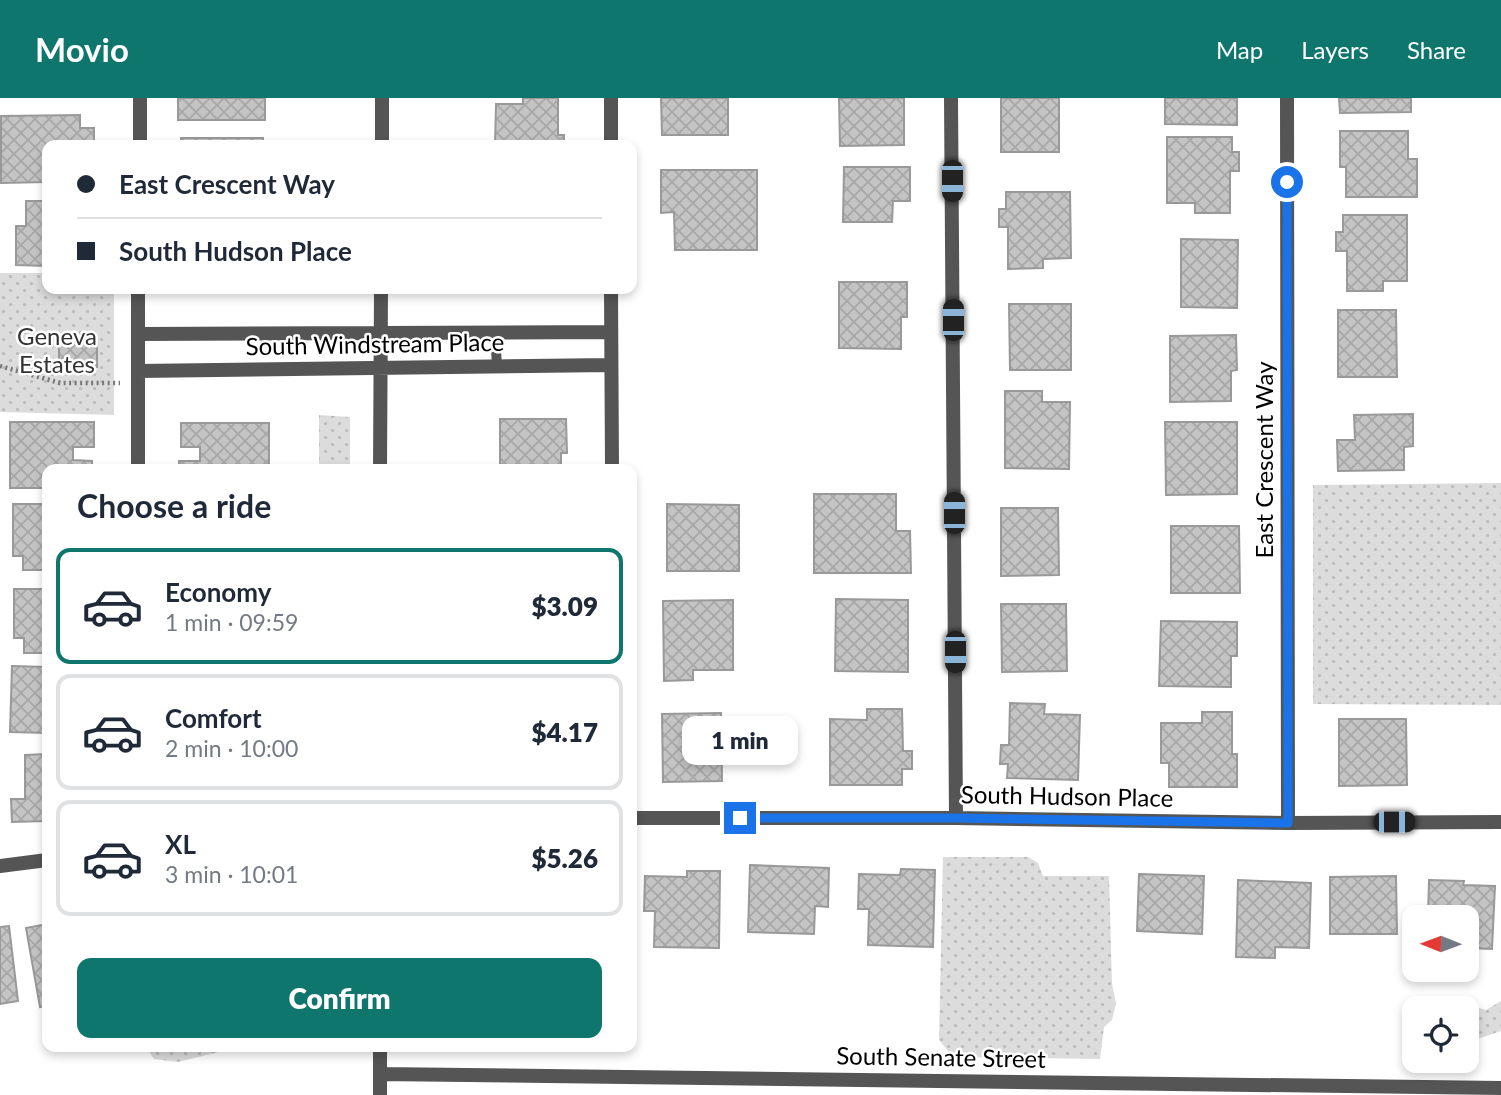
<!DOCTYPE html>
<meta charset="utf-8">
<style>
body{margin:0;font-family:Lato,sans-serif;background:#f2f2f3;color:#1f2937;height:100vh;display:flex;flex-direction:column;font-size:26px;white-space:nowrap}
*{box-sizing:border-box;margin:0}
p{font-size:23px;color:#747a83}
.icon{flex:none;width:38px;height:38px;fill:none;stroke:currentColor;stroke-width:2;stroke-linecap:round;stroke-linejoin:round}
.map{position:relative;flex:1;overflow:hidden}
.side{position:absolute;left:42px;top:366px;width:595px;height:588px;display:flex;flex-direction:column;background:#fff;border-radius:14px;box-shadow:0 4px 10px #0003}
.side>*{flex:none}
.top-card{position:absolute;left:42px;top:42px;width:595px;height:154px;border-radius:14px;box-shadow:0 4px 10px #0003;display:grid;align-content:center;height:154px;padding:0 35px;background:#fff}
.needle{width:46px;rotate:271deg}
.buttons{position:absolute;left:1402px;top:807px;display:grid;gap:14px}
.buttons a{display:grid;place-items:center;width:77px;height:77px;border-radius:14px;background:#fff;box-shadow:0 4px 10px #0003;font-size:35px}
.end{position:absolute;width:32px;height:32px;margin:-16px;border:9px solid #1a73e8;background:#fff;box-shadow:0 0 0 4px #fff}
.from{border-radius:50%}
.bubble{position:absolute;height:49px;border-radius:14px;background:#fff;box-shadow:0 4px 10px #0003;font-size:23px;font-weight:800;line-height:49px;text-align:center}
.car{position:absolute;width:21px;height:42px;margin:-21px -10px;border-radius:9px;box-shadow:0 0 5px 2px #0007;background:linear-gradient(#222 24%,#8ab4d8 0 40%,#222 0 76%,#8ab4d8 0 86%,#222 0)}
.top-card b{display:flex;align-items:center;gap:24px;height:66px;font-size:26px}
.top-card b+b{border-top:2px solid #e0e1e3}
.top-card i{width:18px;height:18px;background:#1f2937}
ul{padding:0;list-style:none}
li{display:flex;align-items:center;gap:21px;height:116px;margin:0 14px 10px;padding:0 21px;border:4px solid #e0e1e3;border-radius:14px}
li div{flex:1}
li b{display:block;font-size:26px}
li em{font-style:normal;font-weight:800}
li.active{border-color:#0f766e}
li>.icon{width:63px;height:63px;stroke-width:1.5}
h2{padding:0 35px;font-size:32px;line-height:84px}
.action{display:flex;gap:14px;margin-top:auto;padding:14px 35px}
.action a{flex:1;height:80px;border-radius:14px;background:#0f766e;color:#fff;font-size:28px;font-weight:800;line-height:80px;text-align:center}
header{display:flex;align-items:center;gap:42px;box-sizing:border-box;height:98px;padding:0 35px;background:#0f766e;color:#fff}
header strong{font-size:33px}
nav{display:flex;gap:38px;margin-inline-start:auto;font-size:24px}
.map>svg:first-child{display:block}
</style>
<header>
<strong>Movio</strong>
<nav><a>Map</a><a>Layers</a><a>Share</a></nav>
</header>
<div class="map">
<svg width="1501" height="997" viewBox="0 0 1501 997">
<defs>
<pattern id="park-dots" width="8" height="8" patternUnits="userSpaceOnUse" patternTransform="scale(1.75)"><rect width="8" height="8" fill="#dcdcdc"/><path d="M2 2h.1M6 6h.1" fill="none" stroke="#bbb" stroke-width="1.8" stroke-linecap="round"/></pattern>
<pattern id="building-cross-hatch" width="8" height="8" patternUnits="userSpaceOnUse" patternTransform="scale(1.75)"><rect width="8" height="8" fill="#c4c4c4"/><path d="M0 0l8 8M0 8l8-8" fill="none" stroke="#a7a7a7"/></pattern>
</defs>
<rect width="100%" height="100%" fill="#fff"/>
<!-- park -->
<path fill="url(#park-dots)" d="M0,175h47v16h67v126l-114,-3z
M319,317l31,2v52h-31z
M1501,385v222l-188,-1v-219z
M943,759h85l10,6 5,13h66l3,108 4,19 -4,17 -8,7 -4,32 -147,-2 -14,-17z
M1501,903v30l-26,9 -8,1 -1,-33h-15l6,-5 16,3 13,4z
M146,949h107l-34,5 -41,10 -24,-3z"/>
<!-- building -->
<path fill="url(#building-cross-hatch)" stroke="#999" stroke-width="2" d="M178,0h87v22h-87z
M523,0h35v37h6v10h-69l1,-41h27z
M661,0h67v37h-66z
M839,0h65v47l-64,1z
M1001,0h58v54h-58z
M1165,0h72v27l-72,-1z
M1339,0h72v14l-71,1z
M80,17v13h14v17h-47v37l-46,1v-67z
M1340,33h68v28h9v38h-71v-30h-6z
M1167,39h65v15h7v19h-9v42h-35v-10h-28z
M181,40h82v7h-82z
M844,69h66v34h-17l-1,21h-49z
M661,72h96v80h-82l-1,-38 -13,1z
M1006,94h64l1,66 -28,1v9l-35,1v-42h-9v-18h7z
M26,103h21v65l-31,-1v-39h10z
M1343,117h64v66h-24v10h-36v-40h-11v-19h7z
M1181,141l57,1 -1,68 -56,-1z
M839,184h68v35h-6v32l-62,-1z
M1009,206h62v66h-61z
M1338,212h58l1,67h-59z
M1236,237l1,35 -6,1v30l-61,1v-66z
M97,242v27h-38v-26z
M1005,293h37v11h28l-1,67 -64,-1z
M1413,316v32l-9,1v23l-66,1 -1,-31h18l-1,-25z
M500,321h66l1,34h-6v16h-61z
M10,324h84v25h-21v13l19,1v8h-45v19h-37z
M1165,324h72v72l-71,1z
M181,325h88v46h-90v-8h21v-14h-19z
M814,396h82v37h14l1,42h-97z
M13,406h34v66h-24v-14h-10z
M667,406l72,1v66h-72z
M1001,410h57l1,67 -58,1z
M1171,428h68l1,67h-69z
M14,491h33v64h-23v-15h-10z
M836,501l72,1v72l-73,-1z
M733,502v70h-40v10l-29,1 -1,-80z
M1001,506h65l1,67 -65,1z
M1161,523l76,1v34h-6v31l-72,-1z
M12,568l35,1v66l-37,-1z
M1010,605l35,1 -1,10 36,1 -2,65 -71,-2 1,-14h-8l1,-19h8z
M867,611h35l1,42h9v18h-10v16h-72v-66l37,1z
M1202,614h30v42h5v33h-68v-24h-8v-40h41z
M721,615l1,68 -59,1 -1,-68z
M1339,621h67l1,66 -68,1z
M47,656v67l-35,1 -1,-23h14v-44z
M750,767l79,3 -1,39 -13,-1 -1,28 -66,-2z
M901,771l34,1 -2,77 -65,-2 1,-36h-11l1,-35 41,1z
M687,773h33l-1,77 -65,-1 1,-36h-11l1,-35 42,1z
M1139,776l65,2 -2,58 -65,-3z
M1396,778l1,58h-67v-57z
M1238,782l73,3 -2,65 -34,-1v11l-39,-1z
M1429,782l35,1 -1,4 32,1 -3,63 -26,-1v-31h-38z
M47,810v98l-7,1 -14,-79 21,-4 -3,-15z
M9,828l9,75 -18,3v-77z"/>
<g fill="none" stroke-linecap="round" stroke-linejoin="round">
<!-- path -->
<path stroke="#777" stroke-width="4.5" stroke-dasharray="2 3.5" stroke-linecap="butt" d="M0,268l60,17h60"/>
<!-- lane -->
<path stroke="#555" stroke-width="10" d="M495,235l2,33"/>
<!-- street -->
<path stroke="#555" stroke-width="14" d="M611,0v47
M951,0l5,720
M1287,0l1,725
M140,47v-47
M382,47v-47
M611,191l1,180
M138,236l473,-2
M138,273l473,-6
M138,371v-180
M380,371l1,-180
M632,720h324l332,5 213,-1
M0,768l47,-6
M380,948v49
M380,976l1121,14"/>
</g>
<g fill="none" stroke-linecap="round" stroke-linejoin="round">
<!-- route -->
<path stroke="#1a73e8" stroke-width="9" d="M740,720h216l332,5 -1,-641"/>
</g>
<g text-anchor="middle" stroke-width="5" stroke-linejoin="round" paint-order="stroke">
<!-- park labels -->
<g font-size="24" fill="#333" stroke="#fff">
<text x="57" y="247">Geneva<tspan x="57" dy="28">Estates</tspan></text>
</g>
<!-- street labels -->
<g font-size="24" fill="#000" stroke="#fff">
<text transform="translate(375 247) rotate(-1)" y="8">South Windstream Place</text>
<text transform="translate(1265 362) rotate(-90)" y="8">East Crescent Way</text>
<text transform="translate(1067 699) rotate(1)" y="8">South Hudson Place</text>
<text transform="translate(941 960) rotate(1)" y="8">South Senate Street</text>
</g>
</g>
</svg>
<div class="buttons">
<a><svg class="needle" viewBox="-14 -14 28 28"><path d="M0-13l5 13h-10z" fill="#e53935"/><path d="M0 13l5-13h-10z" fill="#747a83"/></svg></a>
<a><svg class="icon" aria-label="locate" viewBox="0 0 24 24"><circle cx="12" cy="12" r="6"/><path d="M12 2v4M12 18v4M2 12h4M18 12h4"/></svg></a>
</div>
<i class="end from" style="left:1287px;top:84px"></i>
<i class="end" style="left:740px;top:720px"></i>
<div class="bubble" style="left:682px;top:618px;width:116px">1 min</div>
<i class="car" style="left:952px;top:83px;rotate:180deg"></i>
<i class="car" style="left:953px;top:222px;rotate:0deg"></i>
<i class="car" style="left:954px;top:415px;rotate:0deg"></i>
<i class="car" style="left:955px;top:554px;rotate:180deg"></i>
<i class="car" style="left:1394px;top:724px;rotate:90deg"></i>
<div class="top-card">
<b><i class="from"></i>East Crescent Way</b>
<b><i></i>South Hudson Place</b>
</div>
<section class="side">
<h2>Choose a ride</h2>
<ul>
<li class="active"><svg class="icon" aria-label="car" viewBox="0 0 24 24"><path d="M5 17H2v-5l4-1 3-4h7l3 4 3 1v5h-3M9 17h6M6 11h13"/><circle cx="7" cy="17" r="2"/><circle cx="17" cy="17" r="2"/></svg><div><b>Economy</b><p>1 min · 09:59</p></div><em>$3.09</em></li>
<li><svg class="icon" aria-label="car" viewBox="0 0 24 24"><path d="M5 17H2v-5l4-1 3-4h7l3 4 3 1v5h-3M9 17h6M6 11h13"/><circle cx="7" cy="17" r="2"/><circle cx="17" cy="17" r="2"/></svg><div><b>Comfort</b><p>2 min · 10:00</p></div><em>$4.17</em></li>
<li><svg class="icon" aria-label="car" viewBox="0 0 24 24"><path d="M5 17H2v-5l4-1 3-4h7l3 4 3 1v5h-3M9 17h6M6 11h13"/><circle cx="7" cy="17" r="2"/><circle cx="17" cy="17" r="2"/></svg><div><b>XL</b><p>3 min · 10:01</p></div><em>$5.26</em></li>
</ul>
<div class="action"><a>Confirm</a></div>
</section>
</div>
